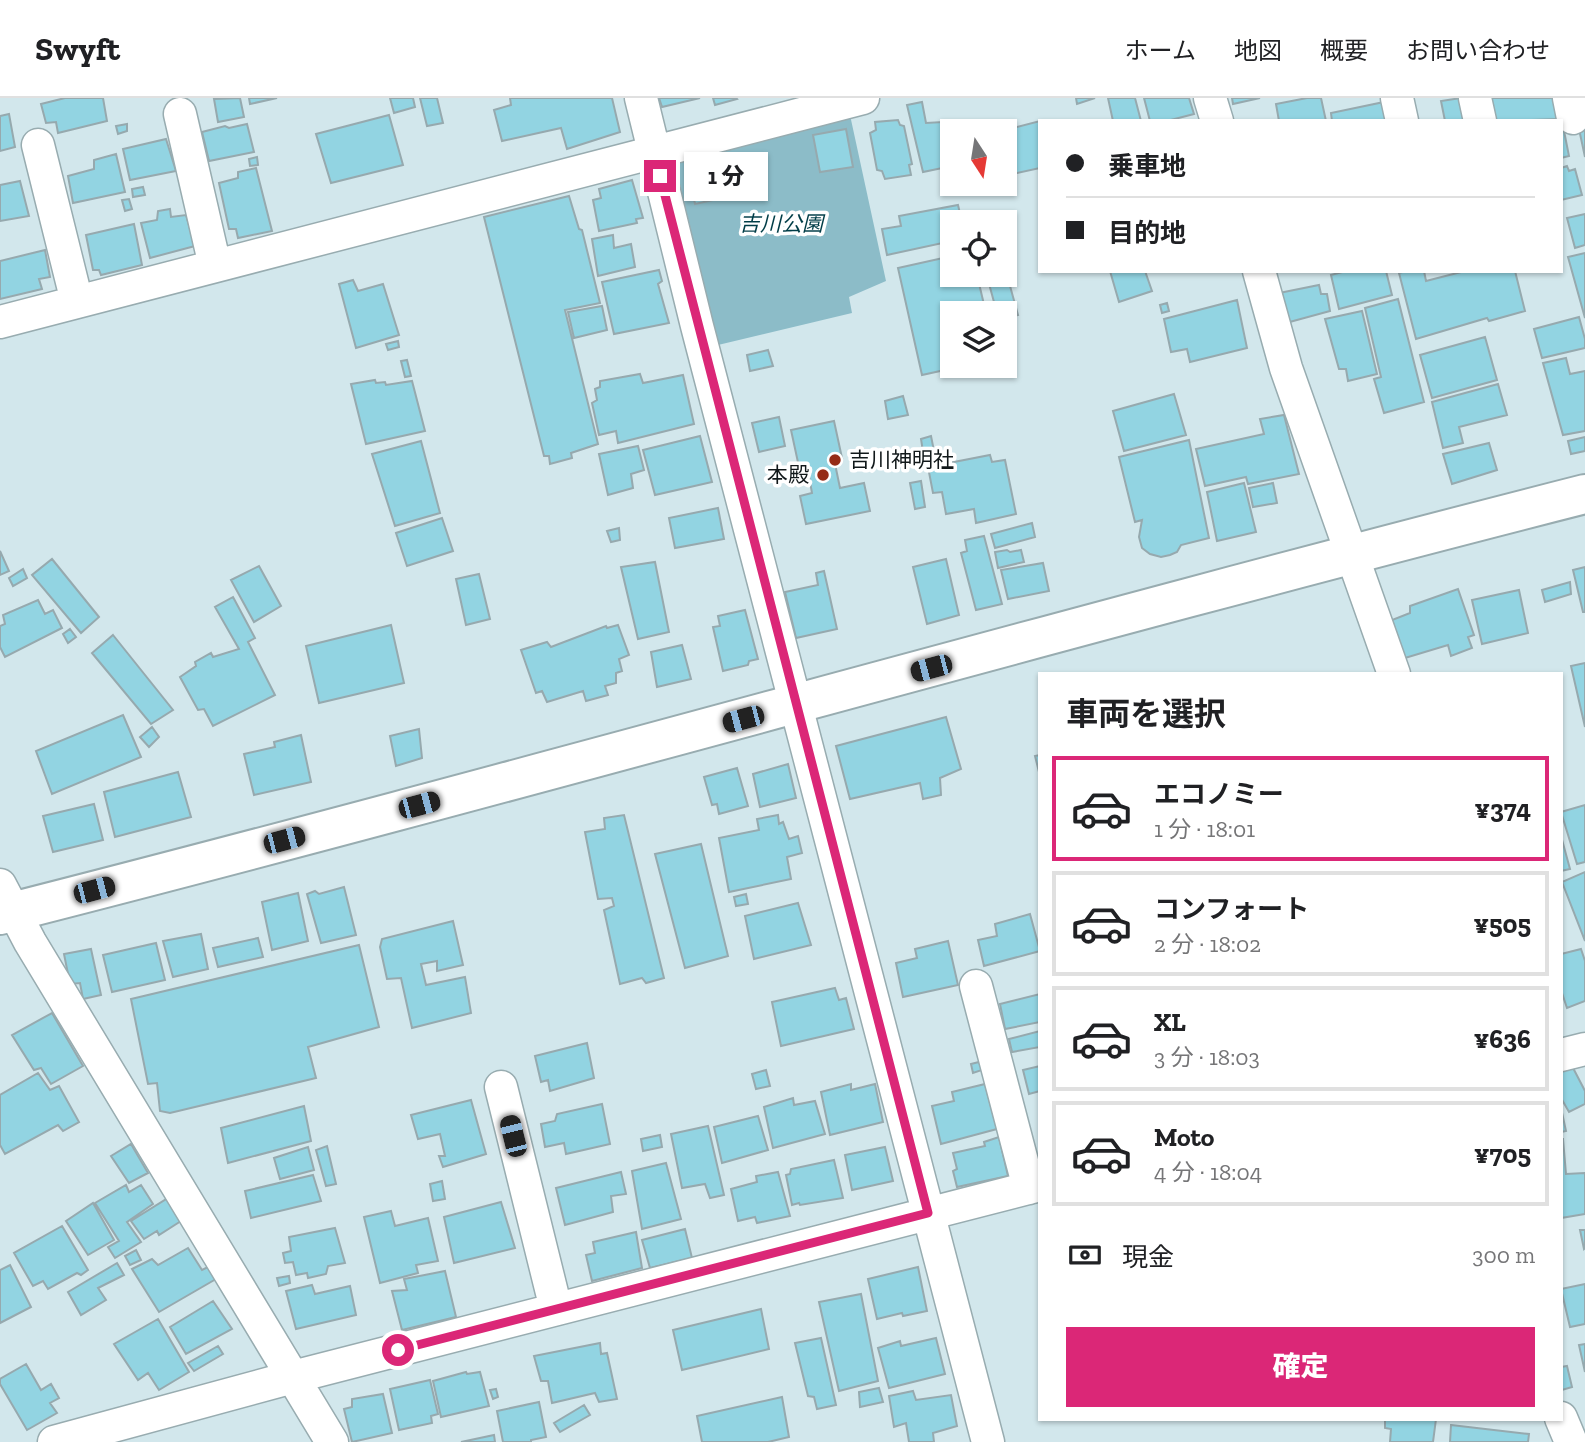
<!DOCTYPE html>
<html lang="ja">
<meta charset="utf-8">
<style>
body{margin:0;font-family:"Zilla Slab","Noto Sans JP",serif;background:#f2f2f2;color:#202124;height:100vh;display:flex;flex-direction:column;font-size:26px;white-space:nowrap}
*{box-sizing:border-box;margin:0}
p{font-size:23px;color:#757577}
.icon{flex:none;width:38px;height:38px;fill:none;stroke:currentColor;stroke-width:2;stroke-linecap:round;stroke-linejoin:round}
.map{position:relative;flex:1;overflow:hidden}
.drawer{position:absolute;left:1038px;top:574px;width:525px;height:749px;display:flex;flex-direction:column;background:#fff;border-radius:0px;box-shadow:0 2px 5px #0004}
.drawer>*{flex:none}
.banner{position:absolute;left:1038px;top:21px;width:525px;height:154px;border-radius:0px;box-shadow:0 2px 5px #0004;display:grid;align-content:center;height:154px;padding:0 28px;background:#fff}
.needle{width:46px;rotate:168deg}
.controls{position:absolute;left:940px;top:21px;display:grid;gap:14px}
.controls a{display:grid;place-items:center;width:77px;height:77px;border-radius:0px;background:#fff;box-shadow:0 2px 5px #0004;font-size:35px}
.end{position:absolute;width:32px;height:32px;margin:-16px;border:9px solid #db2777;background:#fff;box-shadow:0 0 0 4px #fff}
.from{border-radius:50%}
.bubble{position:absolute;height:49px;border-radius:0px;background:#fff;box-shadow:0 2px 5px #0004;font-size:23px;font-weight:800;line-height:49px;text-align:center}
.car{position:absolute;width:21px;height:42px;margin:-21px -10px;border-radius:9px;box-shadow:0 0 5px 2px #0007;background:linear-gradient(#222 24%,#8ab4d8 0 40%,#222 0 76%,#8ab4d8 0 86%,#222 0)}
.banner b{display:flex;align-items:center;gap:24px;height:66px;font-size:26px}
.banner b+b{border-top:2px solid #e0e0e0}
.banner i{width:18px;height:18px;background:#202124}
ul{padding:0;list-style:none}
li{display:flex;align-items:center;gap:21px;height:105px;margin:0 14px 10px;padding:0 14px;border:4px solid #e0e0e0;border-radius:0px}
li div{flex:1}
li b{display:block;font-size:26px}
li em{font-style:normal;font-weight:800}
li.on{border-color:#db2777}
li>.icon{width:63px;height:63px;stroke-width:1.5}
h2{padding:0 28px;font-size:32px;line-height:84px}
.pay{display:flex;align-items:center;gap:18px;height:77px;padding:0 28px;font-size:26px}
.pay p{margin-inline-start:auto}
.primary-button{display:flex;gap:14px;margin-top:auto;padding:14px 28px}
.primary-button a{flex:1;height:80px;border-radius:0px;background:#db2777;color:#fff;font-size:28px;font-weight:800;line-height:80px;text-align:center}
header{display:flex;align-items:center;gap:42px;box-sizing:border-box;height:98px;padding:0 35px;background:#fff;border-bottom:2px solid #e0e0e0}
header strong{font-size:33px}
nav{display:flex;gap:38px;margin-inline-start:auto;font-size:24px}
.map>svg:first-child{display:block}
</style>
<header>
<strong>Swyft</strong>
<nav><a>ホーム</a><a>地図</a><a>概要</a><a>お問い合わせ</a></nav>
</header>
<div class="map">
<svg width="1585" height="1344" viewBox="0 0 1585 1344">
<rect width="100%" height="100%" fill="#d2e7ec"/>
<!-- green -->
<path fill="#8cbcc8" d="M850,17l36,166 -37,16 3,16 -134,32 -43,-181 5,-9z"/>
<!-- building -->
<path fill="#92d4e2" stroke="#96a9ae" stroke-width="2" d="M65,0h38l4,23 -49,12 -2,-11 -10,1 -5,-19z
M240,0l4,19 -26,5 -4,-23z
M249,0h28l-27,6z
M390,0h23l2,9 -21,6z
M420,0h17l6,25 -16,3z
M510,0h102l8,34 -53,17 -6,-21 -59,13 -8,-31 17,-5z
M659,0h41l-38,9z
M713,0h23l1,1 -22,6z
M1076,0h19l-18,6z
M1108,0h27l6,23h-28z
M1144,0h45l5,16 -27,7h-17z
M1232,0h28l-27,6z
M1307,0h14l5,23h-47l-3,-17z
M1461,0l6,23h-22l-4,-20z
M1490,0h67l5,21 -67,2z
M922,4l4,21 17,-1 9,44 -29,6 -16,-67z
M1384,4l5,19h-57l-1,-8z
M9,16l6,33 -15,4v-35z
M389,17l14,50 -72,18 -15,-49z
M898,22l2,5 4,1 8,38 -3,1 2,10 -26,4 -3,-8 -5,-1 -7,-37 6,-3 -1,-8z
M1040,23v47l-27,6 -3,-3 -6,1v-41h-7l1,-5 12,-3 3,5z
M1562,23l7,35 -8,2v-36z
M127,26v7l-9,3 -2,-8z
M247,26l7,28 -45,9 -7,-29 23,-6 4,2z
M1585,30v29l-6,-28z
M846,31l7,38 -33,5 -7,-37z
M166,41l10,32 -46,9 -7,-31z
M116,56l9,38 -52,11 -5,-27 26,-7v-9z
M257,59l1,8 -8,1 -1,-7z
M1567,68l2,5 6,-2 7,26 -21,5v-32z
M256,70l16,63 -34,7 -2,-9h-7l-10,-46 19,-5v-6z
M632,82l11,38 -7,1 1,4 -38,8 -6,-31 8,-2 -2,-9z
M20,83l9,35 -29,5v-36z
M709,83l4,19 -18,4 -4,-19z
M143,89l2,8 -12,2 -1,-8z
M569,98l10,33 3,1 18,73 -35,7 33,134 -27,9 1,5 -22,6 -1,-8h-5l-60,-239z
M129,101l3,10 -7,2 -3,-11z
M958,107l4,17h-10v19l-65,14 -5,-26 19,-3 -2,-10z
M170,111l1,8 15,-2 9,31 -45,12 -9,-35 16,-3 1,-9z
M1585,116v31l-10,3 -8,-30z
M134,126l8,41 -41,10 -2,-5h-6l-7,-35z
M613,137l1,13 17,-4 4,23 -37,9 -6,-37z
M45,152l5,27 -11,2 3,10 -42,10v-38z
M1585,155v65l-17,-61z
M952,158v19h25l9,38h-34v53h11l-41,9 -24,-107z
M659,172l3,11 -4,3 11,39 -55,11 -12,-52z
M1110,173h35l7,20 -33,11z
M1346,173h40l6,24 -53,14 -8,-34z
M1406,173h18l2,10 39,-10h50l10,40 -36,10 -2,-3 -71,21 -17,-66z
M1007,177l11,40 -14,3v-5h-7l-9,-33z
M353,182l5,11 25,-7 16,51 -43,13 -17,-64z
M1319,187l2,9h6l3,17 -44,12 -7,-30z
M1398,201l26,103 -40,11 -10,-34 7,-2 -16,-69z
M1237,202l10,48 -57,14 -3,-13 -16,3 -7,-33z
M1167,205l2,8 -7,2 -2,-8z
M602,208l5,24 -33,8 -6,-26z
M1362,213l15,63 -29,7 -2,-12h-7l-14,-50z
M1579,219l6,22v9l-43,10 -8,-29z
M1485,239l12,43 -65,18 -12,-43z
M398,243l1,6 -11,3 -2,-6z
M768,252l5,16 -23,5 -3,-16z
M1566,260l4,16 15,-3v60l-22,4 -20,-72z
M407,262l4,16 -6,1 -4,-16z
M640,276l3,9 40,-8 11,49 -76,19 -2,-12 -17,4 -7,-32 5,-3 -2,-11 5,-2v-6z
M375,282l1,3 9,-1 1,3 26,-4 13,50 -59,13 -15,-60z
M1498,286l9,31 -48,12 4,16 -20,5 -11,-46z
M1174,296l12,41 -62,16 -11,-40z
M903,298l5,19 -20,4 -3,-18z
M1284,317l15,59 -51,10 -2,-7 -41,9 -9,-37 68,-15 -4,-15z
M779,319l6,29 -26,6 -7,-29z
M834,323l8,37 -8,1 6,29 24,-5 6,28 -64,13 -6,-28 12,-3 -5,-28 -8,2 -8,-37z
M700,338l12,46 -57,13 -12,-45z
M931,338l4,20 -11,2 -3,-19z
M1585,339v14l-14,3 -3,-13z
M1189,342l20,98 -28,7 -4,7 -7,3 -9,2 -11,-3 -8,-6 -3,-11 3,-17 -7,2 -16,-65z
M421,343l19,72 -45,13 -23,-72z
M1489,345l8,27 -45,14 -9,-30z
M638,348l6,24 -13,4 2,14 -25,7 -9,-41z
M990,357l2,7 13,-2 11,54 -40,9 -2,-14 -28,5 -4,-22 -9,1 -5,-26z
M921,383l4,26 -10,2 -5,-26z
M1244,385l12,49 -39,9 -10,-49z
M1273,385l4,20 -24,4 -4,-19z
M718,410l6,31 -49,9 -6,-30z
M442,420l11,33 -46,15 -11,-33z
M1032,425l3,14 -40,11 -4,-14z
M619,430l1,12 -9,2 -4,-11z
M984,438l18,68 -26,6 -15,-57 6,-2 -2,-11z
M1007,452l3,2 11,-2 3,12 -26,6 -3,-16z
M0,453l9,20 -9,4z
M52,461l47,58 -18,16 -49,-58z
M946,461l13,56 -32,9 -14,-57z
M655,464l14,70 -31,7 -17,-72z
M1043,465l6,28 -41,8 -7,-29z
M259,468l22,40 -27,16 -23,-42z
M1585,469v45h-2l-10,-42z
M23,471l4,9 -14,8 -4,-8z
M824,473l13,58 -41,9 -11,-46 33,-7 -2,-12z
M479,476l11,45 -24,6 -10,-46z
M1570,484l1,12 -26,8 -3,-12z
M1458,491l16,46 -6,2 4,11 -21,8 -3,-11 -43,13 -13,-38 18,-7v-7z
M1519,492l9,43 -46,11 -10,-44z
M233,499l22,41 -7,4 27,53 -62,31 -9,-17 -6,1 -18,-33 16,-11 -1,-4 16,-9 2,4 26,-8 -24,-42z
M38,502l7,14 8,-4 9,18 -57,29 -5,-10v-21l5,-2 -2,-9z
M745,512l13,49 -9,2 -1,4 -25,6 -10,-44 7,-1 -2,-10z
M391,527l13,58 -85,20 -13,-57z
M618,527l11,30 -10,4 3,12 -6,2v10l-11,3 3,9 -22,6 -3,-10 -36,11 -5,-11 -6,2 -15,-43 26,-8 4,5 55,-21 1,2z
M70,531l6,8 -8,6 -5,-9z
M113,537l60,75 -22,14 -59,-71z
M682,547l9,34 -34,8 -6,-35z
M1585,565v64l-14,-61z
M123,617l18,42 -89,37 -16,-43z
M946,619l15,52 -21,9 1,17 -18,4 -3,-16 -70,16 -14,-53z
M152,629l7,10 -10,10 -9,-10z
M419,631l3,29 -26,8 -6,-30z
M301,637l10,47 -57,13 -10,-41 31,-7 -1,-5z
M1040,657v21l-5,-20z
M788,666l8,34 -36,9 -7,-33z
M737,670l11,38 -29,8 -2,-10 -5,1 -8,-28z
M178,674l13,45 -76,20 -11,-45z
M94,706l9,36 -50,12 -10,-36z
M1585,707v57l-8,2 -16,-52z
M624,717l40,163 -18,5 -4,-5 -22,6 -16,-74 10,-4 -2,-8 -14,1 -13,-67 20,-3 -1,-11z
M778,717l1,9 4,-2 6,17 9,-3 4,17 -15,4 4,22 -62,13 -10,-54 40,-8 -2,-11z
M1561,738l9,33 -9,2z
M701,746l27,112 -43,12 -30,-114z
M1585,774v69l-23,-59z
M344,789l12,48 -35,8 -14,-49 8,-3 4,3z
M298,795l10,48 -36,9 -10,-48z
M746,796l2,10 -12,2 -2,-9z
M798,805l13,42 -57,14 -9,-43z
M1030,816l10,37 -56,15 -6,-26 19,-4 -2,-12z
M453,823l10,44 -26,6v-10l-16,3 5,21 39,-8 6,36 -59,15 -11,-50 -14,1 -7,-32 2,-8z
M201,836l7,35 -35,8 -10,-36z
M258,840l5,19 -45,10 -5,-19z
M948,843l10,44 -55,12 -7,-34 21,-5 -2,-9z
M156,845l9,37 -53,12 -9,-37z
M359,847l20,82 -71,20 8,31 -146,35 -10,-2 -3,-28 -9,1 -17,-85z
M91,851l10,46 -18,4 -3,-16 -10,1 -6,-30z
M1581,851l4,12v40l-18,7 -6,-18v-36z
M835,890l4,12 7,-2 8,31 -73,17 -9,-44z
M1040,896v28l-35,7 -5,-25z
M52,915l31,53 -32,18 -10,-16 -7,2 -22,-35z
M1040,933v16l-28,5 -3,-13z
M587,945l7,35 -44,13 -2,-11 -7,2 -6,-26z
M979,964l3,8 -9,3 -2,-9z
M1571,966l14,27v13l-16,8 -8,-14v-29z
M1040,968v25l-11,3 -6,-24z
M766,972l4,16 -14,3 -4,-15z
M38,975l12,17 9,-4 20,36 -16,9 -5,-6 -53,29 -5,-9v-50z
M851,986v6l24,-6 8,38 -53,13 -9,-43z
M985,986l12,45 -56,15 -9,-38 22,-5 -2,-9z
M793,1000l1,7 21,-4 10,33 -52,14 -9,-41z
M471,1002l15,54 -43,13 -4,-11h6l-5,-22 -22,5 -7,-24z
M602,1006l8,40 -44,10 -2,-11 -19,4 -4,-23 14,-3 2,-7z
M304,1008l7,35 -83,22 -7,-35z
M1561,1010l5,23 -5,1z
M758,1018l10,34 -46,13 -8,-36z
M708,1028l16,69 -14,3 -5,-14 -23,4 -11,-54z
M660,1037l2,12 -19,4 -2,-12z
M999,1039l9,39 -51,11 -4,-16 4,-2 -4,-16 32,-7 -1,-4z
M1561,1041h2l3,35 19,-1v41l-24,4z
M131,1046l17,29 -19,10 -18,-27z
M327,1048l9,38 -10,2 -10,-36z
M308,1049l6,23 -34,9 -6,-21z
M885,1049l8,34 -41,9 -7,-35z
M834,1062l9,38 -43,7 -1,-2 -7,2 -6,-30 4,-1 1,-5z
M666,1065l15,56 -39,10 -10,-58z
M621,1074l5,22 -15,2 2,16 -48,13 -9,-37z
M778,1074l12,44 -33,7 -2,-6 -17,4 -7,-32 26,-7 -1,-6z
M313,1077l8,26 -70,17 -6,-27z
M442,1083l3,18 -12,2 -3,-17z
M126,1087l3,7 12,-7 12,19 -26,18 14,20 -26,16 -7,-11 11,-6 -24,-38z
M168,1100l13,23 -22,14 -2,-4 -13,8 -13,-18z
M501,1104l14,46 -61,15 -10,-46z
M93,1105l21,37 -26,15 -22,-34z
M391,1113l4,15 33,-8 10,43 -22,4 2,8 -38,10 -16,-66z
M62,1128l26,44 -7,5 -4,-2 -29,16 -5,-8 -10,5 -19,-33z
M335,1130l10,35 -17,3 -2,8 -18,4 -1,-5 -11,2 -3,-13 -8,1 -2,-10 8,-2 -2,-14z
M685,1131l7,29 -42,10 -8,-28z
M1580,1132h5v18l-1,1z
M636,1134l6,36 -50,13 -6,-26 9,-2 -2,-11z
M188,1150l14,22 6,-3 8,12 -57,33 -27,-43 20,-10 6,6z
M136,1152l5,10 -11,5 -5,-9z
M117,1165l7,12 -26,13 8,12 -25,15 -13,-23z
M10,1167l21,42 -31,16v-53z
M918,1169l9,44 -24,5 -1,-3 -25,6 -9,-40z
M445,1173l11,46 -54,13 -10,-39 15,-1 -3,-11z
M289,1178l1,7 -11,3 -2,-8z
M1585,1186v40l-15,3 -9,-38z
M312,1187l3,9 35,-8 6,29 -60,14 -10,-38z
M861,1196l17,87 -39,10 -20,-89z
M213,1203l19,28 -46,25 -16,-27z
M761,1211l8,40 -87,21 -9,-40z
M158,1221l31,53 -30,18 -11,-17 -10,7 -24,-36z
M821,1240l15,67 -19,4 -3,-12 -6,-1 -13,-53z
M936,1240l9,36 -56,14 -11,-40 22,-7 1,5z
M600,1245l1,11 6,-1 10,46 -18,3 -4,-9 -43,10 -4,-22h-7l-7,-25z
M1585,1246v28l-6,-27z
M218,1248l5,8 -29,17 -6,-8z
M26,1266l15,26 10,-6 8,14 -9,5 7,10 -30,17 -27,-46v-5z
M1567,1268l5,21 -10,3 -1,-23z
M466,1274l1,2 13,-2 9,34 -48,11 -8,-36z
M430,1282l8,34 -7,2 1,7 -33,7 -9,-41z
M879,1290l4,14 -23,5 -1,-15z
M496,1291l2,8 -5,2 -3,-9z
M913,1293l3,9 35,-5 6,31 -24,7 1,9h-25l-3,-19 -12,4 -5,-31z
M383,1296l9,39 -40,9 -8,-33 8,-2v-8z
M782,1299l7,40 -21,5h-66l-5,-26z
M539,1304l7,35 -15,3v2h-28l-6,-31z
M584,1307l6,10 -30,17 -6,-9z
M1385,1321h51l-3,23h-43l1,-13 -6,-1z
M1451,1327l78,9 -1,8h-78z
M494,1337l1,7h-34z"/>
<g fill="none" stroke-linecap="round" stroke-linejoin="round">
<defs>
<path id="minor" d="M641,0l56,228 291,1116
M1210,0l7,23
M1397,0l5,23
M1475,0l5,23
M1569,0l4,20
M180,16l35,152
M38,47l39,157
M1259,173l27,97 108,306
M0,224l863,-224
M0,787l30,57 302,500
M976,888l53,202
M1561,957l24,-6
M501,989l55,222
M1561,1320l10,24
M54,1344l239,-65 747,-192"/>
<path id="tertiary" d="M0,817c530,-135 1055,-286 1585,-421"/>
</defs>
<!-- minor casing -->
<use href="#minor" stroke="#98acb0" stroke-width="35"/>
<!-- tertiary casing -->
<use href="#tertiary" stroke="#98acb0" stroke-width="42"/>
<!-- minor -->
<use href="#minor" stroke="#fff" stroke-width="32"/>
<!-- tertiary -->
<use href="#tertiary" stroke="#fff" stroke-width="38"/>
</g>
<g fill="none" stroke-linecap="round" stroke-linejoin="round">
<!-- route -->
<path stroke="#db2777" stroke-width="9" d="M398,1252l530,-137 -268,-1037"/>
</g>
<!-- markers -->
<g fill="#952c17" stroke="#fff" stroke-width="2.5">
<circle cx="835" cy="362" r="7"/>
<circle cx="823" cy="377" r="7"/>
</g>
<g text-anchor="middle" stroke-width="7" stroke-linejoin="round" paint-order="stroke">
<!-- park labels -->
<g font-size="21" font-style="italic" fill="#003d47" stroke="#fff">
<text x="781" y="133">吉川公園</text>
</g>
<!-- poi labels -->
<g font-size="21" fill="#11181a" stroke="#fff" text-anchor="start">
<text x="849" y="369">吉川神明社</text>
<text x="809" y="384" text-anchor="end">本殿</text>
</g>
</g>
</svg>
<div class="controls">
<a><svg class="needle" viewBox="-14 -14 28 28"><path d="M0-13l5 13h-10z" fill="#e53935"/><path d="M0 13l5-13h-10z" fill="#757577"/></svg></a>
<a><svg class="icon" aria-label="locate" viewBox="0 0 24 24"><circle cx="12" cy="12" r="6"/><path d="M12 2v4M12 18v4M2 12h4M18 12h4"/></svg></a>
<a><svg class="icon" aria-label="layers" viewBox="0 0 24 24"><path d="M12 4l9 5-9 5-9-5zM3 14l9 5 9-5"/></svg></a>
</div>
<i class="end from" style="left:398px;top:1252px"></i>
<i class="end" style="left:660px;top:78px"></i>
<div class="bubble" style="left:684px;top:54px;width:84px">1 分</div>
<i class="car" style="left:931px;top:570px;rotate:255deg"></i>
<i class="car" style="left:743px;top:621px;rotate:255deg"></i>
<i class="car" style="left:419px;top:707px;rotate:75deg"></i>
<i class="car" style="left:284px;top:742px;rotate:75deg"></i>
<i class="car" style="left:94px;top:792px;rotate:75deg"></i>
<i class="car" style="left:513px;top:1038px;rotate:346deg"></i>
<div class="banner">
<b><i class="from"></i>乗車地</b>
<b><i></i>目的地</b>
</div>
<section class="drawer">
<h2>車両を選択</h2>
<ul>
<li class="on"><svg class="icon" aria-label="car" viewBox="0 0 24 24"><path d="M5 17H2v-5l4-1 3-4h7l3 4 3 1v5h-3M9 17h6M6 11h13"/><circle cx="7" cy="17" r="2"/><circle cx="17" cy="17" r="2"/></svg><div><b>エコノミー</b><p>1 分 · 18:01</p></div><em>¥374</em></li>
<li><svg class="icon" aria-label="car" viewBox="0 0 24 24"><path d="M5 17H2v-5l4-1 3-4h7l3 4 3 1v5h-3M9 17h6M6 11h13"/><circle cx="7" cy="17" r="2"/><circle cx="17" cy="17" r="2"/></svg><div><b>コンフォート</b><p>2 分 · 18:02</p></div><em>¥505</em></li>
<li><svg class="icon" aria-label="car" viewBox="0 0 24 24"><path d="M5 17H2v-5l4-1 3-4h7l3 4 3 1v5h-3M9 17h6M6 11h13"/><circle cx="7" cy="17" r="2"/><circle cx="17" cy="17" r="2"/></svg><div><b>XL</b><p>3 分 · 18:03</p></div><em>¥636</em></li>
<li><svg class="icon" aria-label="car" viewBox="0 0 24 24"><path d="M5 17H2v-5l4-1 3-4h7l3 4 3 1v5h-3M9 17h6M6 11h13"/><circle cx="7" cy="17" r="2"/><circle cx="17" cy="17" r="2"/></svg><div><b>Moto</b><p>4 分 · 18:04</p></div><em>¥705</em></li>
</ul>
<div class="pay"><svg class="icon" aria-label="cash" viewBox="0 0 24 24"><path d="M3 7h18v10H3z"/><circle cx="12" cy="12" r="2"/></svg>現金<p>300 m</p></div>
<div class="primary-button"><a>確定</a></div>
</section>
</div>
